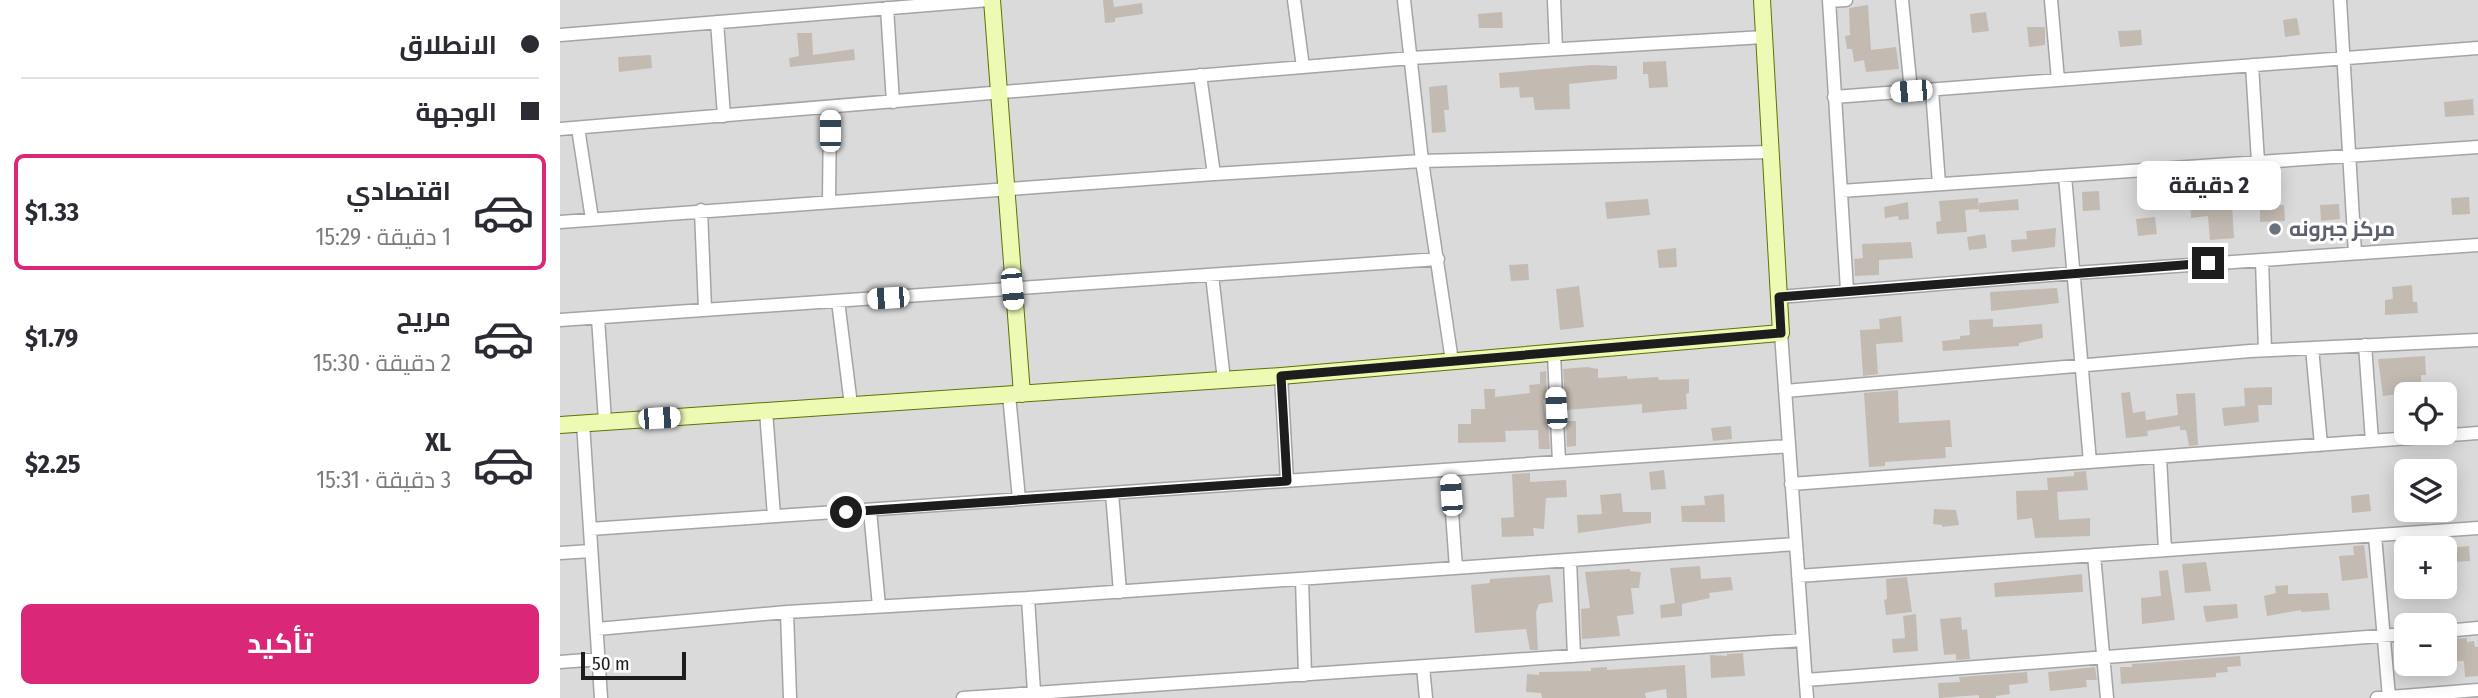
<!DOCTYPE html>
<html lang="ar">
<meta charset="utf-8">
<style>
body{margin:0;font-family:"Fira Sans Condensed",Cairo,sans-serif;background:#f7f7f7;color:#2b2b33;direction:rtl;height:100vh;display:flex;flex-direction:column;font-size:26px;white-space:nowrap}
*{box-sizing:border-box;margin:0}
p{font-size:23px;color:#7c7c81}
.icon{flex:none;width:38px;height:38px;fill:none;stroke:currentColor;stroke-width:2;stroke-linecap:round;stroke-linejoin:round}
.map{position:relative;flex:1;overflow:hidden;direction:ltr}
.drawer{display:flex;flex-direction:column;background:#fff;width:560px}
.drawer>*{flex:none}
.hud{display:grid;align-content:center;height:154px;padding:0 21px;background:#fff}
.tools{position:absolute;left:1834px;top:382px;display:grid;gap:14px}
.tools a{display:grid;place-items:center;width:63px;height:63px;border-radius:10px;background:#fff;box-shadow:0 4px 18px #0003;font-size:35px}
.scale{position:absolute;left:21px;bottom:18px;width:105px;box-sizing:border-box;padding-left:7px;border:4px solid #1d1d1d;border-top:0;font-size:19px;line-height:24px;white-space:nowrap;color:#1d1d1d;-webkit-text-stroke:5px #fff;paint-order:stroke}
.end{position:absolute;width:32px;height:32px;margin:-16px;border:9px solid #1d1d1d;background:#fff;box-shadow:0 0 0 4px #fff}
.from{border-radius:50%}
.bubble{position:absolute;height:49px;border-radius:10px;background:#fff;box-shadow:0 4px 18px #0003;font-size:23px;font-weight:700;line-height:49px;text-align:center;direction:rtl}
.car{position:absolute;width:21px;height:42px;margin:-21px -10px;border-radius:9px;box-shadow:0 0 5px 2px #0007;background:linear-gradient(#fff 24%,#345 0 40%,#fff 0 76%,#345 0 86%,#fff 0)}
.hud b{display:flex;align-items:center;gap:24px;height:66px;font-size:26px}
.hud b+b{border-top:2px solid #e1e1e2}
.hud i{width:18px;height:18px;background:#2b2b33}
ul{padding:0;list-style:none}
li{display:flex;align-items:center;gap:21px;height:116px;margin:0 14px 10px;padding:0 7px;border:4px solid transparent;border-radius:10px}
li div{flex:1}
li b{display:block;font-size:26px}
li em{font-style:normal;font-weight:700}
li.active{border-color:#db2777}
li>.icon{width:63px;height:63px;stroke-width:1.5}
.primary-button{display:flex;gap:14px;margin-top:auto;padding:14px 21px}
.primary-button a{flex:1;height:80px;border-radius:10px;background:#db2777;color:#fff;font-size:28px;font-weight:700;line-height:80px;text-align:center}
main{display:flex;flex:1;min-height:0}
.map>svg:first-child{display:block}
</style>
<main>
<div class="map">
<svg width="1918" height="698" viewBox="0 0 1918 698">
<rect width="100%" height="100%" fill="#eeece2"/>
<!-- residential -->
<path fill="#dbdada" fill-rule="evenodd" d="M0,0h1918v698h-1918zM1846,394h39v38h-39zM1846,471h39v38h-39zM1846,548h39v38h-39zM1846,625h39v38h-39z"/>
<!-- building -->
<path fill="#c3bbb2" d="M543,0h10l1,7 28,-4 1,11 -28,4v4l-10,1z
M1308,5l3,45 25,-3 3,22 -33,3 -2,-12 -10,2 -2,-13h-5l-2,-13 5,-1 -1,-27z
M942,12l1,16h-24l-1,-14z
M1426,12l3,19 -17,2 -2,-19z
M1737,18l3,17 -15,2 -2,-17z
M1467,27h18v18l-16,2z
M1581,30l1,15 -22,2 -2,-16z
M237,33h15l1,22 41,-6 1,11 -65,7 -1,-9 10,-2z
M91,55l1,13 -33,4 -1,-15z
M1106,61l2,26 -19,1 -1,-14h-5v-12z
M1032,65l25,1v13l-48,5 1,25 -35,1 -2,-13 -13,1 -1,-11 -19,1 -1,-15z
M887,85l2,25h-5l2,22 -14,1 -3,-46z
M1913,99l1,16 -29,2 -1,-15z
M1539,191l1,19 -17,1 -1,-19z
M1671,191l3,47 -24,2 -2,-24 -17,2 -1,-24z
M1909,197l1,17 -18,1 -1,-17z
M1418,198l1,11 -14,1 2,22 -30,2 -1,-12 5,-1 -2,-20z
M1088,199l2,16 -43,4 -2,-17z
M1458,199l1,11 -40,2v-9z
M1348,202l1,17 -10,1 -1,-4 -13,2 -1,-11z
M1779,204l1,15 -19,2 -1,-16z
M1724,205l1,16 -25,1v-16z
M1595,217l2,17 -19,2 -2,-17z
M1496,228l-1,19 -43,5 -1,-12 16,-1 -1,-8z
M1425,234l2,14 -18,2 -2,-13z
M1351,242l2,16 -34,2v15l-24,1 -1,-17 9,-1 -1,-14z
M1116,248l1,19 -18,1 -2,-18z
M968,264l1,16 -18,1 -2,-16z
M1852,285l1,17h4l1,11 -33,2v-15l8,-1 -1,-12z
M1019,286l5,41 -24,3 -4,-41z
M1497,288l2,15 -68,8 -1,-19z
M1341,316l2,26 -27,2 2,30 -15,2 -3,-46 20,-1 -1,-10z
M1433,319v8l49,-3 1,14 -24,5v3l-76,5 -1,-10 18,-2v-3l10,-1 -1,-15z
M1865,356l1,19h-5v16l-38,5 -5,-37z
M1027,367l11,2v9l29,-2v3l31,-2 1,3 30,-1v14l-3,1 1,15 -45,4v-9l-76,6 -3,-41z
M986,371l1,28 -4,1 3,22h2l2,27h-11l-1,-19 -33,1 1,11 -48,1v-19h13v-15h14l-1,-20h11v8l35,-4 -1,-8 11,-1v-12z
M1712,387v18h-14l1,17 -35,4 -2,-18 23,-2 -1,-18z
M1338,390l1,33 51,-3 2,27h-7l1,11 -61,4v4l-16,1 -5,-74z
M1570,392l3,21 12,-2 1,9 32,-5 -2,-21 19,-1 3,52 -9,1 -3,-16h-6v-4l-33,5 1,5 -22,2 -5,-45z
M1006,421h10v25l-9,1z
M1171,426l1,13 -19,2 -2,-13z
M1104,470l2,19 -15,1 -2,-18z
M1526,471l2,19 -31,2 2,28 31,-2v18l-55,2 -3,-20 -15,2 -1,-29 32,-1 -1,-12 27,-2v-4z
M970,473v9l36,-2 1,17 -21,1 -2,31 -11,-1 1,8 -32,1 -1,-19 13,-1 -2,-43z
M1061,493l2,19h28v11l-73,10 -1,-18 25,-1 -2,-19z
M1164,494l1,28h-43l-1,-16 24,-1 -1,-9z
M1809,494l2,17 -19,2 -1,-17z
M1374,509l22,1 3,15 -17,2v-2l-9,-1z
M1804,545l4,33 -26,3 -3,-25 15,-1 -1,-9z
M1909,546l1,15 -20,1 -1,-14z
M1646,562l5,29 -26,2 -3,-29z
M1140,566l1,13 30,-2 2,13 -24,3 1,5 -28,6v12l-21,2 -1,-13 15,-2 -5,-35z
M1070,569v2l11,1 -2,16h-8l3,26 -17,2 3,20 -38,3 -1,-30 9,-1 -5,-36z
M1608,570l7,50 -33,4 -1,-26 20,-2 -2,-25z
M1522,574l1,18 -88,5 -1,-14z
M990,575l3,27 -14,2 -3,8 2,38h-8l-4,-21 -51,4 -4,-48 19,-2v-4z
M1347,577l5,35 -26,3 -2,-15 3,-1 -1,-20z
M1728,585v9l40,-1 2,17 -29,2v-2l-34,6 -3,-20 12,-3 -1,-7z
M1677,604l1,14 -32,4 -3,-16z
M1356,614l2,37 -25,2 -1,-14 13,-1 -2,-22z
M1401,617l1,13 5,-1 3,30 -14,1v-6l-12,1 -4,-36z
M1907,638v4l7,-1 1,6h3v29l-13,1 -1,-16h-13l1,-22z
M1183,653l2,23 -34,2 -1,-23 17,1v-2z
M1680,656l1,10 -14,1 1,5 -12,1v4l-95,7 -1,-17h12v-3z
M1125,665l2,33h-20l-1,-9 -21,4 1,5h-104l-1,-5 -15,-1 1,-18 12,1v-3l52,-1v-3l16,-1v3z
M1535,667l2,13h-11l1,7 -37,4 -2,-19z
M1467,672l1,11 -19,2 1,9 -14,2v2h-17v-3l-40,3 -1,-15 22,-1 -1,-5z"/>
<g fill="none" stroke-linecap="round" stroke-linejoin="round">
<defs>
<path id="street" d="M734,0l9,67
M844,0l18,161 30,200
M994,0l2,49
M1269,0l18,290
M1342,0l9,91
M1491,0l7,80
M1780,0l15,253
M1269,1l17,-1
M327,8l6,94
M157,22l7,94
M0,35l429,-35
M1692,65l6,97
M640,75l14,99
M1372,90l7,94
M1274,97l644,-49
M18,128l14,91
M0,129l851,-71 353,-21
M1505,176l25,286
M1281,191l637,-44
M269,201l1,-93
M141,210l4,99
M0,222l654,-48 208,-13 348,-9
M1702,260l3,90
M652,275l12,105
M1219,297l295,-24 404,-28
M278,301l13,104
M38,318l7,103
M0,320l878,-61
M1221,333l26,365
M1805,345l7,96
M1752,348l9,97
M994,354l5,108
M721,376l6,105
M1225,391l465,-40 228,-11
M449,395l10,104
M206,411l8,105
M23,423l18,275
M1600,457l5,93
M889,471l7,97
M1231,484l687,-51
M552,493l8,99
M310,511l9,95
M30,529l1199,-83
M1815,536l14,161
M0,553l31,-2
M1534,555l13,143
M1010,560l4,96
M1238,576l680,-48
M742,579l3,96
M468,598l6,94
M227,612l3,86
M37,629l190,-17 241,-14 768,-54
M1885,631l33,-3
M0,662l39,-3
M863,667l3,31
M1246,680l600,-46
M403,698l840,-58
M1817,698l101,-8"/>
<path id="secondary" d="M432,0l30,394
M0,425l721,-49 500,-43 -19,-333"/>
</defs>
<!-- street casing -->
<use href="#street" stroke="#a4a4a4" stroke-width="15"/>
<!-- secondary casing -->
<use href="#secondary" stroke="#597403" stroke-width="18"/>
<!-- street -->
<use href="#street" stroke="#fff" stroke-width="12"/>
<!-- secondary -->
<use href="#secondary" stroke="#edfab4" stroke-width="16"/>
</g>
<g fill="none" stroke-linecap="round" stroke-linejoin="round">
<!-- route -->
<path stroke="#1d1d1d" stroke-width="9" d="M286,512l441,-31 -6,-105 500,-43 -2,-36 429,-34"/>
</g>
<!-- markers -->
<circle fill="#6b7280" stroke="#fff" stroke-width="2.5" cx="1715" cy="229" r="7"/>
<g text-anchor="middle" stroke-width="6" stroke-linejoin="round" paint-order="stroke">
<!-- worship labels -->
<g font-size="21" font-weight="bold" fill="#5b616d" stroke="#fff" text-anchor="start">
<text x="1729" y="236">مركز جبرونه</text>
</g>
</g>
</svg>
<div class="tools">
<a><svg class="icon" aria-label="locate" viewBox="0 0 24 24"><circle cx="12" cy="12" r="6"/><path d="M12 2v4M12 18v4M2 12h4M18 12h4"/></svg></a>
<a><svg class="icon" aria-label="layers" viewBox="0 0 24 24"><path d="M12 4l9 5-9 5-9-5zM3 14l9 5 9-5"/></svg></a>
<a>+</a>
<a>−</a>
</div>
<div class="scale">50 m</div>
<i class="end from" style="left:286px;top:512px"></i>
<i class="end" style="left:1648px;top:263px"></i>
<div class="bubble" style="left:1577px;top:161px;width:144px">2 دقيقة</div>
<i class="car" style="left:1351px;top:91px;rotate:265deg"></i>
<i class="car" style="left:270px;top:131px;rotate:0deg"></i>
<i class="car" style="left:452px;top:289px;rotate:175deg"></i>
<i class="car" style="left:328px;top:298px;rotate:266deg"></i>
<i class="car" style="left:996px;top:408px;rotate:357deg"></i>
<i class="car" style="left:99px;top:418px;rotate:86deg"></i>
<i class="car" style="left:891px;top:495px;rotate:356deg"></i>
</div>
<section class="drawer">
<div class="hud">
<b><i class="from"></i>الانطلاق</b>
<b><i></i>الوجهة</b>
</div>
<ul>
<li class="active"><svg class="icon" aria-label="car" viewBox="0 0 24 24"><path d="M5 17H2v-5l4-1 3-4h7l3 4 3 1v5h-3M9 17h6M6 11h13"/><circle cx="7" cy="17" r="2"/><circle cx="17" cy="17" r="2"/></svg><div><b>اقتصادي</b><p>1 دقيقة · 15:29</p></div><em>$1.33</em></li>
<li><svg class="icon" aria-label="car" viewBox="0 0 24 24"><path d="M5 17H2v-5l4-1 3-4h7l3 4 3 1v5h-3M9 17h6M6 11h13"/><circle cx="7" cy="17" r="2"/><circle cx="17" cy="17" r="2"/></svg><div><b>مريح</b><p>2 دقيقة · 15:30</p></div><em>$1.79</em></li>
<li><svg class="icon" aria-label="car" viewBox="0 0 24 24"><path d="M5 17H2v-5l4-1 3-4h7l3 4 3 1v5h-3M9 17h6M6 11h13"/><circle cx="7" cy="17" r="2"/><circle cx="17" cy="17" r="2"/></svg><div><b>XL</b><p>3 دقيقة · 15:31</p></div><em>$2.25</em></li>
</ul>
<div class="primary-button"><a>تأكيد</a></div>
</section>
</main>
